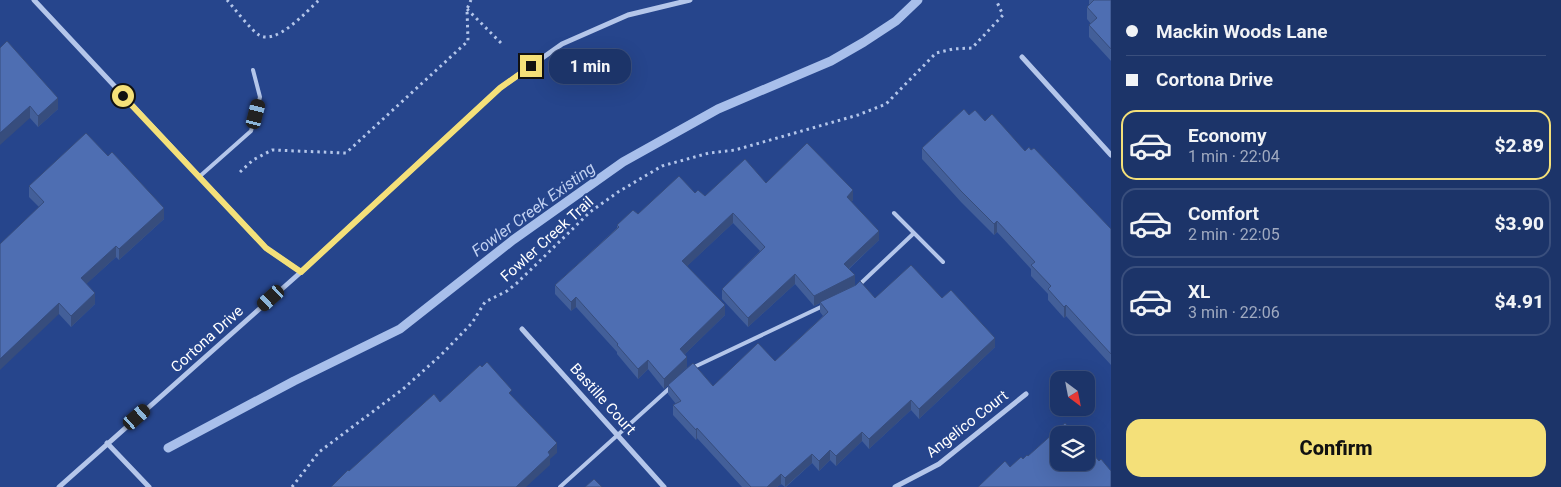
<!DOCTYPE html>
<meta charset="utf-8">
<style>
body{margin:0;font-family:Roboto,sans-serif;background:#253c6f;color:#f1f3f6;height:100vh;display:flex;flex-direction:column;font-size:19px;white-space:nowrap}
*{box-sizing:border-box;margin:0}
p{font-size:16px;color:#a0aac0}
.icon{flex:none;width:28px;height:28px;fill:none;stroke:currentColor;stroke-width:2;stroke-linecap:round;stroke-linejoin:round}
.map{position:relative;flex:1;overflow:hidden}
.details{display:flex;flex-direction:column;background:#1c3469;width:450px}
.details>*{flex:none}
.guide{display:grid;align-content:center;height:110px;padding:0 15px;background:#1c3469}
.needle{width:32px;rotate:148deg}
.controls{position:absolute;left:1050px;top:371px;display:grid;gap:10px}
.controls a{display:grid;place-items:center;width:45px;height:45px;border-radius:10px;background:#1c3469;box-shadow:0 5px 20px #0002,0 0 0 1px #3a4f7d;font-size:25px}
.end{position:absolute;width:22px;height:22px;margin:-11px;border:6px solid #f4e079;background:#111;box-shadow:0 0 0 2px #111}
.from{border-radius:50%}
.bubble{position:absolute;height:35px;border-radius:15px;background:#1c3469;box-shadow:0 5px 20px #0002,0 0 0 1px #3a4f7d;font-size:16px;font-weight:800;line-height:35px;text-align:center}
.car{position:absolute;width:15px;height:30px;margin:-15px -8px;border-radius:6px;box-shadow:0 0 4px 1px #0007;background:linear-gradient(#222 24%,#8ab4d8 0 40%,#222 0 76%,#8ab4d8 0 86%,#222 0)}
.guide b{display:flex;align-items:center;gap:18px;height:48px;font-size:19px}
.guide b+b{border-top:1px solid #3a4f7d}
.guide i{width:12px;height:12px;background:#f1f3f6}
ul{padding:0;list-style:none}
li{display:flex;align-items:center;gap:15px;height:70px;margin:0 10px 8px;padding:0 5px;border:2px solid #3a4f7d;border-radius:15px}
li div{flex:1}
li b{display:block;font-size:19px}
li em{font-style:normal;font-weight:800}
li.current{border-color:#f4e079}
li>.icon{width:45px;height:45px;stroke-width:1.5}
.action{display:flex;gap:10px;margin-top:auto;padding:10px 15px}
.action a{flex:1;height:58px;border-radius:15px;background:#f4e079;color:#111;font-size:20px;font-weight:800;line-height:58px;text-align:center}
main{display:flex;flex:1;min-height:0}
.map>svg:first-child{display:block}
</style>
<main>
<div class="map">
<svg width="1111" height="487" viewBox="0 0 1111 487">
<rect width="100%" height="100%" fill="#26458c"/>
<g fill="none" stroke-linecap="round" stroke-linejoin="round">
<!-- stream -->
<path stroke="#a8bfeb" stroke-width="9" d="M168,448l126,-67 106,-52 113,-89 110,-78 95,-53 113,-48 33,-19 32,-21 22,-21"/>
<!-- path -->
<path stroke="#b4c6ea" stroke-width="3" stroke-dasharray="2.5 4" stroke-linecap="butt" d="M227,0c7,8 24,30 32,35 17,11 48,-24 60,-35
M467,9l35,35
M240,172l13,-12 19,-10 74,3 122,-112 -1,-32 4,-9
M292,487l27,-35 84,-63 38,-34 31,-32 13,-21 22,-11 10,-8 73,-71 28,-20 44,-26 47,-13 26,-3 123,-35 28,-11 50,-51 17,-4 19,-1 31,-33 -7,-15"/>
<!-- lane -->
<path stroke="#b4c6ea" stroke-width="4" d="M199,177l52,-46 9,-34 -7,-27
M894,213l49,49
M859,285l55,-52
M692,368l131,-62
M560,487l112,-101"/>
<!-- street -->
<path stroke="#b4c6ea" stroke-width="5" d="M34,0l232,248 35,24
M1022,57l89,98
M522,329l142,158
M107,443l42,44
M59,487l242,-215 199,-184 62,-44 66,-29 62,-15
M895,487l44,-23 87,-70"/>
</g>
<!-- wall -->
<path fill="#435f99" d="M1089,0h22v61l-22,-24v-12l2,-1 -4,-5v-12l2,-2z
M0,48l58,61 -20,18 -8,-9z
M969,115l16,6 40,30 86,78v136l-45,-49 -2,2 -16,-18v-6l-17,-18v-7l-34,-37 -3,3 -33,-33 -39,-43v-11z
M766,183l87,17 -2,2 28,38 -30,29 6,16 20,13h67l53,49 -76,72 -8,-9 -42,39 -7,-8 -26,25 -6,-6 -11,11 -7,-8 -26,24h-1l-4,-3 -4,3h-35l-45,-49 -1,2 -23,-25v-10l3,-1 -8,-10v-9l45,1 62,-25 48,-45 -3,-4v-9l-6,3 -19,-22 -47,43 -26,-28v-10l38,-38 -27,-28 -46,43 38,49 -40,39 2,13 -23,22 -16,-20 -10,10 -21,-25v-2l-41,-45 -5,4 -16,-17v-9l62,-57v-3l21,-11 57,-21 10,3z
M29,186l135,33 -45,41 -3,-3 -30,27 9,20 -24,23 -12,-13 -20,-107 -10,-10z"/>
<!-- shaded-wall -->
<path fill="#374d7d" d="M58,98v11l-20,18v-11z
M30,106v12l-30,27v-12z
M853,190v10l-6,7v-10z
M164,208v11l-45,41v-11z
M733,213v10l-51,48v-10z
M997,221v11l-3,3v-11z
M879,231v9l-35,33v-9z
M116,246v11l-35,32v-11z
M795,274v10l-47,43v-9z
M855,275v10l-41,21v-10z
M95,293v11l-24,23v-11z
M576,297v10l-5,4v-9z
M59,303v11l-59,56v-11z
M725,305v10l-45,44v-10z
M1066,305v11l-2,2v-11z
M995,338v9l-76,72v-10z
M687,357v10l-23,22v-10z
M648,360v9l-10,10v-10z
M911,400v10l-42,39v-10z
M697,428v10l-1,2v-10z
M862,432v9l-26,25v-10z
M557,443v10l-7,6v6l-24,22h-10z
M830,450v10l-11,11v-10z
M812,454v9l-27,24v-9z
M781,474v10l-4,3h-10z"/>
<!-- building -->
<path fill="#4e6eb2" stroke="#374d7d" d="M1094,0h17v49l-22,-24 8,-7 -10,-11z
M7,41l51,57 -20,18 -8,-10 -30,27v-85z
M964,109l5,6 6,-5 10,11 7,-7 33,37 4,-4 2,3 3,-2 77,81v125l-45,-49 -2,2 -16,-18 3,-3 -20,-21 4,-3 -38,-41 -3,3 -33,-33 -39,-43z
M86,133l22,23 4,-4 52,56 -45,41 -3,-3 -35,32 14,15 -24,23 -12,-13 -59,56v-115l44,-42 -15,-16z
M807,143l46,47 -6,7 32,34 -35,33 11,11 -41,21 -19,-22 -47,44 -26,-29 43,-42 -32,-34 -51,48 43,44 -45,44 7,8 -23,22 -16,-19 -10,9 -21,-24 1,-1 -42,-47 -5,5 -16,-17 64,-58 -2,-2 16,-15 5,4 41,-38 16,17 3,-3 7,6 40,-37 21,24z
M911,265l31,33 9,-8 44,48 -76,71 -8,-9 -42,39 -7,-7 -26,24 -6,-6 -11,11 -7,-7 -27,24 -4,-4 -14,13h-16l-54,-59 -1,2 -23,-25 8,-4 -13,-16 25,-22 20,23 45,-43 17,18 53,-49 -8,-10 36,-17 4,-4 15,17z
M487,362l25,28 -3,3 48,50 -9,9 2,3 -34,32h-185l17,-17 1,1 85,-77 6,8 40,-37 2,2z
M1065,423l11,12h-17v27h27v-16l13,15 2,-2 10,12v16h-133l27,-26 5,6 11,-10 2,2 4,-4 1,1z
M594,479l8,8h-17z"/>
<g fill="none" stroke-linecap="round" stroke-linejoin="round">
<!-- route -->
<path stroke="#f4e079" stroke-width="6" d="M123,96l143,152 35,24 199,-184 31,-22"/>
</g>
<g text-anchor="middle" stroke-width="4" stroke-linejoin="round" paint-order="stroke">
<!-- street labels -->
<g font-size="15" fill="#fff" stroke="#26458c">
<text transform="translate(547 239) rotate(-42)" y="5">Fowler Creek Trail</text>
<text transform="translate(207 339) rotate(-42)" y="5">Cortona Drive</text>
<text transform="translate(603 399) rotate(48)" y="5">Bastille Court</text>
<text transform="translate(967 424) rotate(-38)" y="5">Angelico Court</text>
</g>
<!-- water labels -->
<g font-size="16" font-style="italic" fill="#c0d0f1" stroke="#26458c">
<text transform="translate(533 209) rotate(-36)" y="6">Fowler Creek Existing</text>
</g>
</g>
</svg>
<div class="controls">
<a><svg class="needle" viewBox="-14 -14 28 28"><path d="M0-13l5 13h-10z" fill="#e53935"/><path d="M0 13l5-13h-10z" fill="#a0aac0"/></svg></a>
<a><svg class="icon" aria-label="layers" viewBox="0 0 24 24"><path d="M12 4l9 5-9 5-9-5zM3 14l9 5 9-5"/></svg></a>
</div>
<i class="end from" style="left:123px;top:96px"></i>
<i class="end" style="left:531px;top:66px"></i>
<div class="bubble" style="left:549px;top:49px;width:82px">1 min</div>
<i class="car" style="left:256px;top:114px;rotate:14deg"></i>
<i class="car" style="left:271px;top:298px;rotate:228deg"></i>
<i class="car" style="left:137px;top:417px;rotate:49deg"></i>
</div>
<section class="details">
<div class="guide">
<b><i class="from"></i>Mackin Woods Lane</b>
<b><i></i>Cortona Drive</b>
</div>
<ul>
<li class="current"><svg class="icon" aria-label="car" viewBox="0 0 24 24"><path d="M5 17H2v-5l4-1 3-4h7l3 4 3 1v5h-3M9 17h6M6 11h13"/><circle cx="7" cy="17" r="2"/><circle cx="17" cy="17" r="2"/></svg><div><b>Economy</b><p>1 min · 22:04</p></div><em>$2.89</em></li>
<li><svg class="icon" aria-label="car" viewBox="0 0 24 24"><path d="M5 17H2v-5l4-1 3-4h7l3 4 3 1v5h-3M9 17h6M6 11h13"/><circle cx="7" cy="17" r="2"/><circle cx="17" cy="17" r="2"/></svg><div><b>Comfort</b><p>2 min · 22:05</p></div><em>$3.90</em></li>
<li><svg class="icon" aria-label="car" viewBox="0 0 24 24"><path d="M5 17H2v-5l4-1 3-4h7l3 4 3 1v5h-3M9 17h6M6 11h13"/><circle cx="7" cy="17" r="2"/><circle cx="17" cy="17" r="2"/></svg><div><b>XL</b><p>3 min · 22:06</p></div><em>$4.91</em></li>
</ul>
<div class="action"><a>Confirm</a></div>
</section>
</main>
